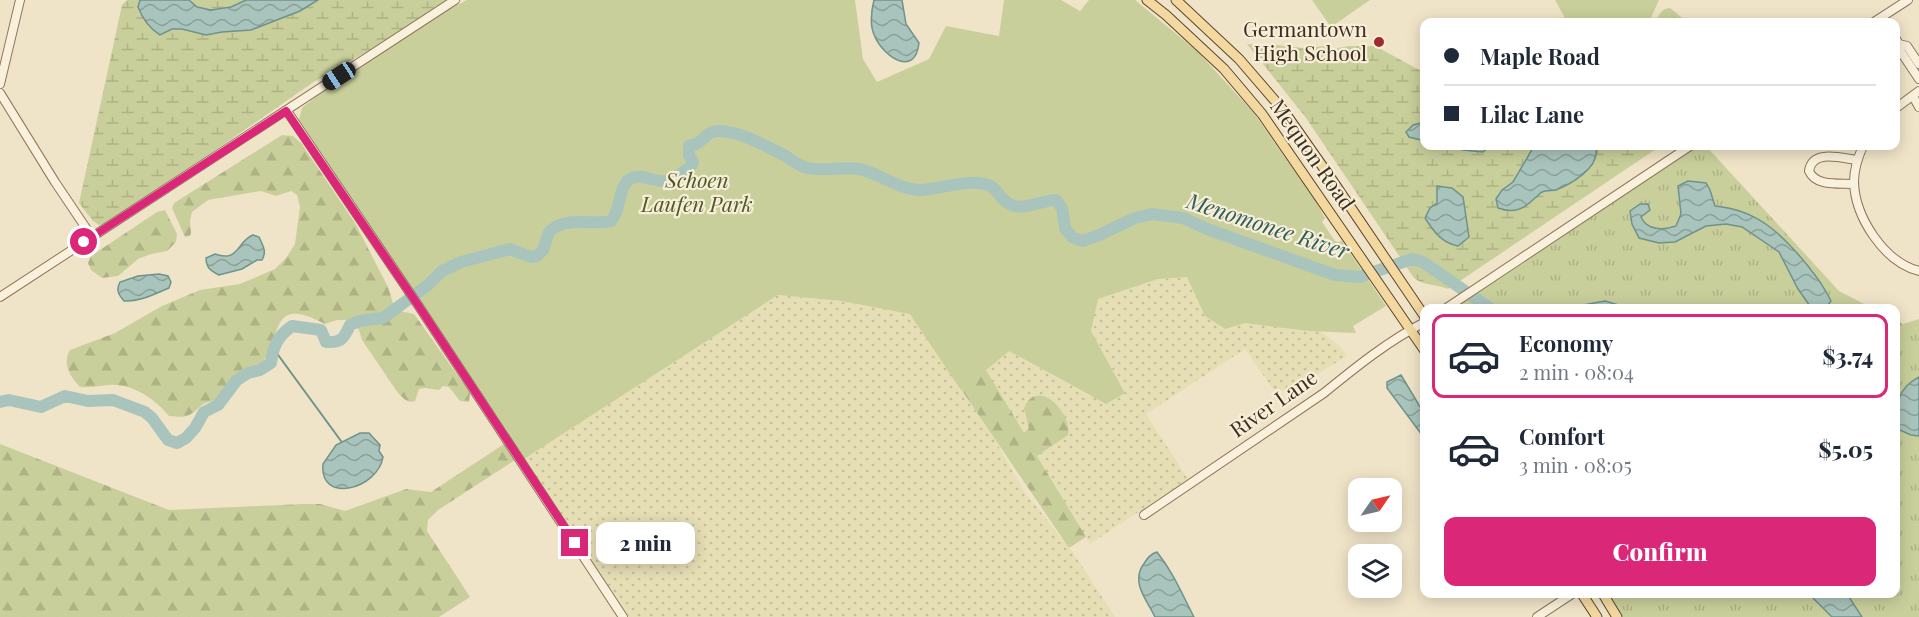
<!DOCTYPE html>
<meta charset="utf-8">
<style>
body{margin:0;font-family:"Playfair Display",serif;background:#f2f2f3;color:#1f2937;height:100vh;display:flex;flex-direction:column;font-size:22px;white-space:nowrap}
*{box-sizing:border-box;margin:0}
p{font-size:20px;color:#747a83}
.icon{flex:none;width:33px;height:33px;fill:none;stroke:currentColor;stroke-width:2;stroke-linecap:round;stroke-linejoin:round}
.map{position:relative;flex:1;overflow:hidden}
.drawer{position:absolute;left:1420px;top:304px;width:480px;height:294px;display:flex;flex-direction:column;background:#fff;border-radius:12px;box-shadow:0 3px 15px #0003}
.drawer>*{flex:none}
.guide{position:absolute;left:1420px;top:18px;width:480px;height:132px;border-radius:12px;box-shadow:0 3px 15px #0003;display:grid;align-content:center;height:132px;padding:0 24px;background:#fff}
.needle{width:39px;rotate:56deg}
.fabs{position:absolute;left:1348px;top:478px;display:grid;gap:12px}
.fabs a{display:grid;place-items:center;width:54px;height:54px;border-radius:12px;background:#fff;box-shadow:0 3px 15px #0003;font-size:30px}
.end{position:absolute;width:27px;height:27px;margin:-14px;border:8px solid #db2777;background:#fff;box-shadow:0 0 0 3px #fff}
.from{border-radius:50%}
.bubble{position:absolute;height:42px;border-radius:12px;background:#fff;box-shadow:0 3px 15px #0003;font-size:20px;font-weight:800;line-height:42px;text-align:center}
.car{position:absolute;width:18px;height:36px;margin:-18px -9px;border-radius:8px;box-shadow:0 0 4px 2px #0007;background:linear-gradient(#222 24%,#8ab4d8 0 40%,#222 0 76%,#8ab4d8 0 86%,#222 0)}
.guide b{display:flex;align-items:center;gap:21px;height:57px;font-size:22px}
.guide b+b{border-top:2px solid #e0e1e3}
.guide i{width:15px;height:15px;background:#1f2937}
ul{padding:10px 0 0;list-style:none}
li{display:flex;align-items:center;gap:18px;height:84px;margin:0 12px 9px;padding:0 12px;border:3px solid transparent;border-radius:12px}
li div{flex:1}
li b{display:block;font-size:22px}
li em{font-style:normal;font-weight:800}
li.selected{border-color:#db2777}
li>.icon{width:54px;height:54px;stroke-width:1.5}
.button{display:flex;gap:12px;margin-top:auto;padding:12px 24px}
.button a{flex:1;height:69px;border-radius:12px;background:#db2777;color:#fff;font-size:24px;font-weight:800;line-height:69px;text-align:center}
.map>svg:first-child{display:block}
</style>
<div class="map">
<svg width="1919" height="617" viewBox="0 0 1919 617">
<defs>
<pattern id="farmland-dots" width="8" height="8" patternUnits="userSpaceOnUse" patternTransform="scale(1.5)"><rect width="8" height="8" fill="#e6deb5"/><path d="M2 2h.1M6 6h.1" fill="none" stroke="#c6bf9b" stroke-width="1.8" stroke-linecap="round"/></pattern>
<pattern id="grass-tufts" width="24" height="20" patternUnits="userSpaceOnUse" patternTransform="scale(1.5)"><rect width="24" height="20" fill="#c9cf9b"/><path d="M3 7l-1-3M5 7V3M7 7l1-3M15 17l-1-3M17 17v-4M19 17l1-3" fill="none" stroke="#aeb285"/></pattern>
<pattern id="forest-firs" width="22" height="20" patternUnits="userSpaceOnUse" patternTransform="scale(1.5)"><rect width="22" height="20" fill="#c9cf9b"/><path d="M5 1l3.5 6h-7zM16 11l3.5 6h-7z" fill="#aeb285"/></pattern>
<pattern id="wetland-marsh" width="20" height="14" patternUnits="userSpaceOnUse" patternTransform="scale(1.5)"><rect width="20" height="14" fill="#c9cf9b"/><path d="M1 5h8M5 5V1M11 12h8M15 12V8" fill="none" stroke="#aeb285"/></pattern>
<pattern id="water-waves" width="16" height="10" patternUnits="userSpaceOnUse" patternTransform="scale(1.5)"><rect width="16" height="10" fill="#a9c4bc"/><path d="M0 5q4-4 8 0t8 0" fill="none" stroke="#8ba098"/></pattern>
</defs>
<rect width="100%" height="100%" fill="#f0e4c8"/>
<!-- farmland -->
<path fill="url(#farmland-dots)" d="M1188,277l17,39 20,13 20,-6 75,8 19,14 8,11 -57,35 -17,-2 -28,-40 -99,65 42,65 -98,65 -104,-174 23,-19 81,45 35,-4 -34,-61 6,-32 61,-20z
M778,295l64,6 68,13 81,119 33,58 50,63 41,63h-486l-105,-158z"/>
<!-- grass -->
<path fill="url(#grass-tufts)" d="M1690,146h16l133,145 35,18h-429z
M1919,319v298h-296l-15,-23h288v-274l7,4z"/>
<!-- forest -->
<path fill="url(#forest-firs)" d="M1670,8l17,14h-31c3,-8 5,-13 14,-14z
M282,135l11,1 8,7 54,80 33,64 5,16 7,8 14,3 56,79 -1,9 -9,-1 -11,-14 -6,-1 -4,4 -14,-2 -6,1 -4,12c-7,3 -12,-3 -17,-8l-36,-53 -3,-10 -9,-10h-13l-12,4c-55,-29 -42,9 -63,40 -32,4 -23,15 -43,33 -4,5 -12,4 -17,8 -13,12 -15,13 -33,11 -14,-17 -37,-33 -61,-31 -10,1 -18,3 -28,2 -10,-11 -18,-23 -10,-37l45,-17 47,-27 38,-16 40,-6 35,-15 11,-11 9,-14 5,-37 -3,-12 -6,-4 -15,5 -15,-5 -53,9 -16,12 -2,9 1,12 -1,3 -5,1 -13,-29 2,-5z
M165,210l12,24 -1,8 -9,9 -16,3 -13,5 -20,17 -16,2 -11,-8 -3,-7 3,-7 66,-44z
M860,292l149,59 -23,19 38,63 5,-4 -5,-21c13,-32 49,5 44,27l-31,21 49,81 -17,11 -159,-234 -54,-11z
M0,444l169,66 134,-6h17l25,7 61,-22 25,3 73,-48 11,16 -77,50 -10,10 -1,11 43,66 -31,20h-439z
M1623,594h27l-4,18 1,5h-8z"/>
<!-- wetland -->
<path fill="url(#wetland-marsh)" d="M127,0h322l-69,44 -68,39 -112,78 -96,63 -5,1 -6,-4 -14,-18 43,-198z
M1247,44l30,1 25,3 24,-2 8,3 14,-3h27l50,27v73h233l1,1 -211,142c-11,-5 -24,-3 -34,-11l-108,-160z"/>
<!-- green -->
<path fill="#c9cf9b" d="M467,0h388l8,59 14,23 52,-23 17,-33 53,10 5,-36h57l19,11 9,-11h46l62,51 56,61 62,88 10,18 -3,4 13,19 3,1 4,-1 44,65 -33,20 3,7 -47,-2 -64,-8 -20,6 -20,-13 -18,-39 -29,2 -60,20 -7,32 34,62 -19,11 -97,-53 -48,39 -51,-76 -68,-13 -64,-6 -254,164 -225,-339 3,-12 30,-24 106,-69z
M1312,0h58l-39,27z
M1555,0h104l-10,22h-82z"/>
<!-- water -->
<path fill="url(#water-waves)" stroke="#6f938a" stroke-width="1.5" d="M140,0h49l8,7 14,3 20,-3 15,-7h72l-18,11 -49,19 -29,2 -16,3 -24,-6h-10l-12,6c-11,-7 -17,-15 -22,-28z
M874,0h28l4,24 13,19c-4,35 -35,14 -44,-6 -6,-12 -4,-25 -1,-37z
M1425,122v19l-16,-4 -3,-5 7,-7z
M1451,146h39l-7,6 -20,-2z
M1534,146h56l6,3c3,19 -25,35 -40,41 -4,1 -9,0 -14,2 -2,1 -4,4 -7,6 -11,11 -21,16 -37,10l-2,-9 6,-9 11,-8z
M1688,181l18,2 4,7 5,16c43,4 67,28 93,60 10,13 15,19 23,35l-6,8h-13l-14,-20 -19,-37 -37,-25 -16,-3 -20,2 -31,16 -16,1 -20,-5 -7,-14 -2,-13 10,-7h8l2,6 -9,7c6,14 23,13 35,9l5,-12 -3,-28z
M1437,186l15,2 11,9 6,40 -11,9c-16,-3 -24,-14 -33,-28l5,-10 7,-5z
M253,235l6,2c4,9 8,14 3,23h-5l-15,9 -23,6c-8,-4 -13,-7 -13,-17l9,-4c24,9 22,-13 38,-19z
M159,274l9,2 3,6 -2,6c-15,6 -29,14 -45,13 -6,-7 -8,-11 -4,-19l18,-6z
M1605,301l27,8h-59l10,-4z
M1401,375l24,40v24l-38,-51v-6z
M1919,377v59l-8,-1 -11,-5 -4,1c0,-24 -1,-41 23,-54z
M360,433h9l11,12 -1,6 4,6c-5,32 -64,48 -60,7l13,-19z
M1157,552c16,20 25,42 37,65h-39c-8,-17 -24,-34 -12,-52 4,-6 7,-11 14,-13z
M1809,594h38l15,23h-30z"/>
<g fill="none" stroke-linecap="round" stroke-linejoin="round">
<!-- stream -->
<path stroke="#6f938a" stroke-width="2" d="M273,348l68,93"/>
<!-- river -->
<path stroke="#a9c4bc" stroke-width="12" d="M0,402l9,-2 32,7 24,-11 23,5 25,-1 32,12 7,6 16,22 9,3 9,-5 9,-10 9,-16 14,-7 19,-25 11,-7 12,-3 11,-7c2,-17 7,-27 21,-37l29,4 5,12c16,1 18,-4 24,-17l9,-4 24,-3 45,-33 14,-14 19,-9 49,-13 21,8 6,-1 6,-6 6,-18c18,-17 41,-6 62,-11 10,-10 7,-35 19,-42 11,-7 25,4 37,2 7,-1 11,-5 16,-9 5,-3 8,-4 10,-10l-4,-7v-9c3,-1 6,-1 9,-3 7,-4 10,-13 22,-12 22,1 45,15 64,24 8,5 15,11 24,13 17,4 34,-2 51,1 20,4 39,20 60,21 22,0 47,-12 69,-5 8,2 10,10 16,15 15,15 35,0 52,0l6,8 3,20 7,9 10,4 15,-5 38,-18 17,-4 31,4 24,11 128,46 24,2 53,-18 11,3 68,47"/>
<defs>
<path id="minor" d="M1874,22l34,-22
M1896,39l3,5 2,8 18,27
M1899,44l8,2 12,18
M0,84l20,-84
M0,93l55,89 37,55
M1913,96l6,11
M1896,108l23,-17
M287,111l131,194 205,312
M1863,146c-5,11 -9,23 -9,36 1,35 30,80 65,89
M1854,184c-15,-1 -38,3 -45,-13 3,-22 32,-13 48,-11
M0,297l455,-297
M1445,309l245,-163
M1144,515l180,-122c32,-26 64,-52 101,-71
M1537,617l35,-23"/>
<path id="major" d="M1147,0l19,15 58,54 38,45 163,237
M1176,0l63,59 44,51 47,67 95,140
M1582,594l15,23
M1603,594l14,23"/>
</defs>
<!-- minor casing -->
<use href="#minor" stroke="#8d765c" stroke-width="10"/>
<!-- major casing -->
<use href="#major" stroke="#5b4430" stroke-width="11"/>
<!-- minor -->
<use href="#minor" stroke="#faf1dc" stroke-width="8"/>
<!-- major -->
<use href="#major" stroke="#f3d9a0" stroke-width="9"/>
</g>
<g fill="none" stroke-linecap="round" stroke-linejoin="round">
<!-- route -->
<path stroke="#db2777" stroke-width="8" d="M84,242l202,-131 132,194 157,238"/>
</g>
<!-- markers -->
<circle fill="#9e2a2b" stroke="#f7eed8" stroke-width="2" cx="1379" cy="42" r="6"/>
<g text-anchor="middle" stroke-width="4.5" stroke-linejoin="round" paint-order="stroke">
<!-- poi labels -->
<g font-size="21" fill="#3d2e20" stroke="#f7eed8" text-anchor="end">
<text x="1367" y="37">Germantown<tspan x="1367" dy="24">High School</tspan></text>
</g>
<!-- street labels -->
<g font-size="21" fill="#3d2e20" stroke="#f7eed8">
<text transform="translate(1312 155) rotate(55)" y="7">Mequon Road</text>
<text transform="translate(1274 404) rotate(-35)" y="7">River Lane</text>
</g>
<!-- park labels -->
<g font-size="21" font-style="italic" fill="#4d5a26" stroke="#f7eed8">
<text x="697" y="188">Schoen<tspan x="697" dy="24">Laufen Park</tspan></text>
</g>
<!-- water labels -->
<g font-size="22" font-style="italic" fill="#2f5d5a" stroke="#f7eed8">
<text transform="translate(1268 226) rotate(18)" y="8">Menomonee River</text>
</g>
</g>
</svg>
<div class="fabs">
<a><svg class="needle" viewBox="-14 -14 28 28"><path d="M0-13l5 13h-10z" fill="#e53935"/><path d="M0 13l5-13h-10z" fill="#747a83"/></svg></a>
<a><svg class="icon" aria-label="layers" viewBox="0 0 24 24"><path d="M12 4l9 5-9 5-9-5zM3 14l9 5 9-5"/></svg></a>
</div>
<i class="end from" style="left:84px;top:242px"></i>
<i class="end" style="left:575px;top:543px"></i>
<div class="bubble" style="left:596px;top:522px;width:99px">2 min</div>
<i class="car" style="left:339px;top:76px;rotate:237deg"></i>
<div class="guide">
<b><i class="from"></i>Maple Road</b>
<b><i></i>Lilac Lane</b>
</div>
<section class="drawer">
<ul>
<li class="selected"><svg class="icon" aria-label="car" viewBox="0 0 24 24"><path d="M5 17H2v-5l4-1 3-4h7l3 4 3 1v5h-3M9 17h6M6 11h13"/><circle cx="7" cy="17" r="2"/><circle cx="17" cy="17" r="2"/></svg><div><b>Economy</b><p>2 min · 08:04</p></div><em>$3.74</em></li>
<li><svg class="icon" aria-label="car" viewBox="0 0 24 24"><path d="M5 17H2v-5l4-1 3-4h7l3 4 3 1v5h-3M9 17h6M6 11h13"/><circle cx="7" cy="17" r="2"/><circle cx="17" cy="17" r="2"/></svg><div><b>Comfort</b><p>3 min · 08:05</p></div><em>$5.05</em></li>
</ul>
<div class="button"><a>Confirm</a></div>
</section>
</div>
